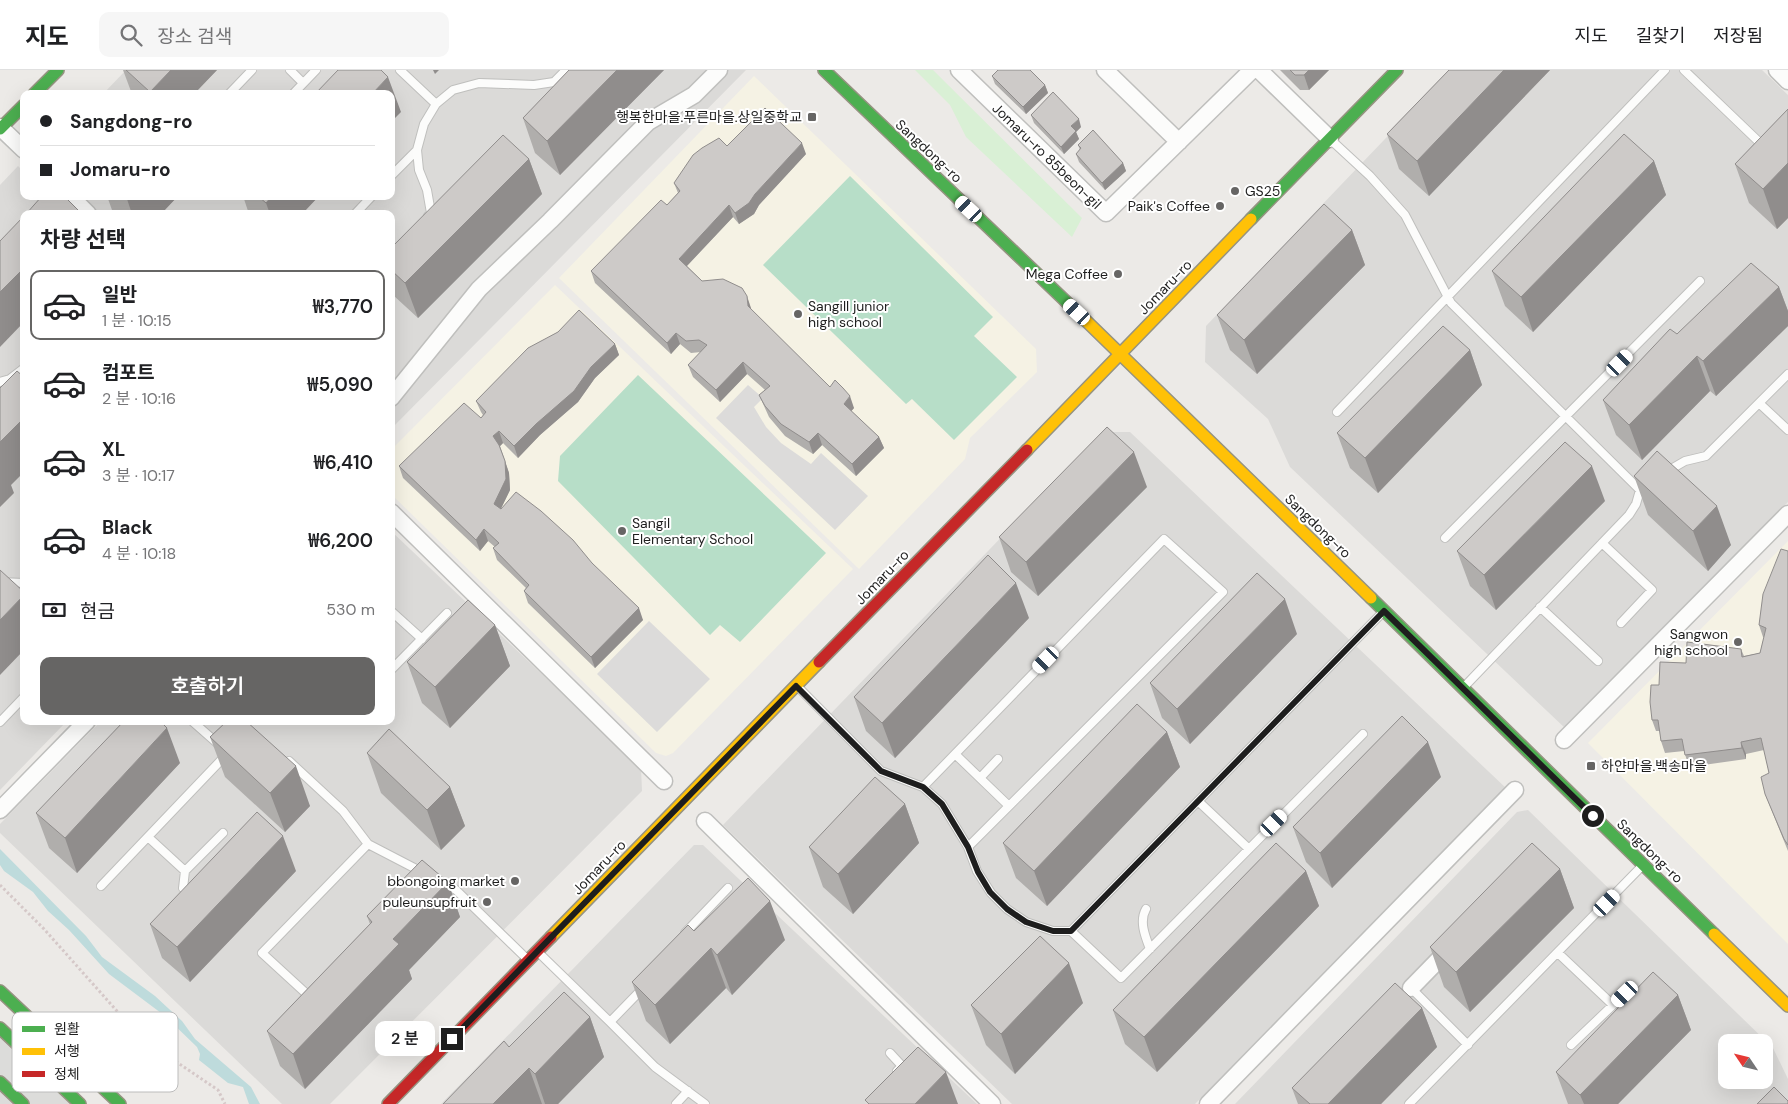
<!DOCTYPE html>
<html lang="ko">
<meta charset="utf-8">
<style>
body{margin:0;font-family:"DM Sans","Noto Sans KR",sans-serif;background:#f6f6f6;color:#202124;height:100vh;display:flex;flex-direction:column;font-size:19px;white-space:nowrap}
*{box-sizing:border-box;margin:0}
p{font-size:16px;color:#757577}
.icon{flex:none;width:28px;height:28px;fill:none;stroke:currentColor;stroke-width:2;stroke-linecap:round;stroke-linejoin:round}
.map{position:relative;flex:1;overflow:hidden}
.sheet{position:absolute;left:20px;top:140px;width:375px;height:515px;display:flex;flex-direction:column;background:#fff;border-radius:10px;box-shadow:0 5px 20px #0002}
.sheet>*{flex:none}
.hud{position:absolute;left:20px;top:20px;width:375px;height:110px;border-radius:10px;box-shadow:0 5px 20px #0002;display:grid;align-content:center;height:110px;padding:0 20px;background:#fff}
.needle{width:32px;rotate:305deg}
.tools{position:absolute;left:1718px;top:964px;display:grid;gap:10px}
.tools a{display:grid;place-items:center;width:55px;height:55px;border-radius:10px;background:#fff;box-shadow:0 5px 20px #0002;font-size:25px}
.end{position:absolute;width:22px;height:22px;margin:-11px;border:6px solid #1e1e1e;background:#fff;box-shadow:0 0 0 2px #fff}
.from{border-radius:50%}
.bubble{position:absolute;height:35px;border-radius:10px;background:#fff;box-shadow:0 5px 20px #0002;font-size:16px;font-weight:600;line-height:35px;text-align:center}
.car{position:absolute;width:15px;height:30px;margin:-15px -8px;border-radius:6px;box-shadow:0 0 4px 1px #0007;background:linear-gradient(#fff 24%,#345 0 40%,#fff 0 76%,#345 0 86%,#fff 0)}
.hud b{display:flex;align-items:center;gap:18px;height:48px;font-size:19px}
.hud b+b{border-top:1px solid #e0e0e0}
.hud i{width:12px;height:12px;background:#202124}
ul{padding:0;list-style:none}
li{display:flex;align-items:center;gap:15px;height:70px;margin:0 10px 8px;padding:0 10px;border:2px solid transparent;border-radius:10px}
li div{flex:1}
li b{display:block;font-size:19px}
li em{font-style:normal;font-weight:600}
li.active{border-color:#666564}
li>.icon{width:45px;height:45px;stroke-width:1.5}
h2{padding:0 20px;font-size:22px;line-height:60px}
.pay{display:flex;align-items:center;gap:12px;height:55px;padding:0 20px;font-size:19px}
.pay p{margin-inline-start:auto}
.action{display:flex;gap:10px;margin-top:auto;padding:10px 20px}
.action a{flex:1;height:58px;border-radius:10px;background:#666564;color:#fff;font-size:20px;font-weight:600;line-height:58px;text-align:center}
header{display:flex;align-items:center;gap:30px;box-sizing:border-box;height:70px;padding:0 25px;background:#fff;border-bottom:1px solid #e0e0e0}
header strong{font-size:24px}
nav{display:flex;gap:28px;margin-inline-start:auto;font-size:18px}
.search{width:350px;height:45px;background:#f6f6f6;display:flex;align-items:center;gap:12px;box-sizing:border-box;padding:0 18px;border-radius:10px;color:#757577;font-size:19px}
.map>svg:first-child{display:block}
</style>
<header>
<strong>지도</strong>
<div class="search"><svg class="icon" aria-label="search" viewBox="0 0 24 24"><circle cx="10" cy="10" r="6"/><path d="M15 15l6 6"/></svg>장소 검색</div>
<nav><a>지도</a><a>길찾기</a><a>저장됨</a></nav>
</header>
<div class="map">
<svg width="1788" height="1034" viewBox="0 0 1788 1034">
<rect width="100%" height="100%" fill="#eceae7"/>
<!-- residential -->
<path fill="#dbdad8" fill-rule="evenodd" d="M126,0h620l-355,359v-215h-296l-18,-18h314v-102h-288z
M1451,0h311l26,25v407l-222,227 -276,-262 -22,-48 -63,-57 1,-36z
M18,96l6,6v24h25l18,18h-43v507h43l-67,69v-605z
M1103,362h27l377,357 -312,315h-183l-289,-279z
M391,461l250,237 1,23 -312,313h-48l-282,-271v-9l101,-103h290z
M1528,740l245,238 15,31v25h-553l282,-292zM1726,972h38v38h-38z
M694,775h9l274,259h-536z"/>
<!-- education -->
<path fill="#f5f2e4" d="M754,6l282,273 1,23 -67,66 -5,21 -106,110 -300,-291z
M555,215l298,284 -180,184 -7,3 -10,-3 -265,-259v-44z
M1788,471v403l-200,-201z"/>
<!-- park -->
<path fill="#d9f0d5" d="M915,0h18l149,148 -10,19 -106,-100 -16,-32z"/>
<!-- pitch -->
<path fill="#b7dec8" d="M850,106l143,141 -19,19 43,41 -63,63 -42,-41 -6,5 -143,-139z
M638,305l188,178 -86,89 -20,-17 -10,10 -152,-154 2,-25z"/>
<!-- parking -->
<path fill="#dcdbda" d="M748,315l15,13 -9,9 12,20 15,16 30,21 10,-11 47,43 -33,34 -119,-112z
M649,551l61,58 -53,53 -60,-58z"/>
<!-- water -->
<path fill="#bedbdc" d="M0,779l86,87 16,21 53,39 27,25 13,18 56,48 9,17h-11l-6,-17 -15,-4 -29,-23 1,-6 -3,-7 -32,-31 -56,-42 -40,-44 -21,-19 -15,-19 -29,-21 -4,-6z"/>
<!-- pier -->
<path fill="#dcdcda" d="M0,963l74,71h-74z"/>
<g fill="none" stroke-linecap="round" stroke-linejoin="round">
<defs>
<path id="lane" d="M290,0l13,13
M400,0l36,34
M1684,0l73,70
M229,24l23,-24
M293,24l23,-24
M1331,70l39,36 35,39 46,88 189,187 -4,14 -7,11 -165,172
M391,106l26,-26
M355,144l17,-18
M428,146l3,-3 -4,-23 -8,-20 -2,-20 7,-26 12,-20 17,-14 26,-7 55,2 20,-3 12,-12
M0,312l10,-3 13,-10 1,1
M1759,333l29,27
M1337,342l328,-342
M1666,402l19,-11 21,-5 82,-82
M1445,468l255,-257
M1602,473l50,47 -31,33
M0,512l24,1
M1540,537l58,54
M391,541l31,28
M391,600l56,-57
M798,617l83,84 42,16 19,17 26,43 9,24 14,22 16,16 19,13 27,9h18l312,-319
M192,651l25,22
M0,652l24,-25
M955,684l54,52
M289,691l54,50 25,33
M980,708l18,-19
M923,717l241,-248 59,53 -255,255
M1198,731l51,48
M148,767l37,34 -2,17
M185,801l38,-38
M441,812l15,8 71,69
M101,816l124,-130
M1146,839c-7,12 -1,27 4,40
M1071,861l50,47 242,-244
M685,863l43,-45
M539,883l71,69 33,-34
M1558,883l55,52 -42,40
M1411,918l57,57
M310,927l-48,-44 106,-109 54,28
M1613,935l12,-11
M610,952l45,45 50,37
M890,983l12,13 -5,5
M676,1034l12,-13
M1409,1034l233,-238"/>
<path id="street" d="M959,0l147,143 146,-143
M1105,0l74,72
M1259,0l71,69
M1777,0l11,11
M0,57l24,23
M70,126l18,18
M391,328l88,-109 71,-68 98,-99 46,-27 25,-25
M391,442l273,269
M1564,670l224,-226
M0,740l87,-89
M705,751l287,283
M1411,918l40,-41
M1208,1034l307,-314"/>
<path id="fast" d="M824,0l254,243
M34,24l24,-24
M0,59l24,-24
M1251,149l146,-149
M1371,528l343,336
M0,921l120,113
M0,958l80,76
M0,1012l23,22"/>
<path id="slow" d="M1078,243l293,285
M1027,380l224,-231
M1714,864l74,72
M551,867l268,-275"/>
<path id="jam" d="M819,592l208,-212
M388,1034l163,-167"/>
</defs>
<!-- lane casing -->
<use href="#lane" stroke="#bfbfbd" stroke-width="10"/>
<!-- street casing -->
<use href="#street" stroke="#bfbfbd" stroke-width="19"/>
<!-- fast casing -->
<use href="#fast" stroke="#959381" stroke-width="14"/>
<!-- slow casing -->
<use href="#slow" stroke="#959381" stroke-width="14"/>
<!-- jam casing -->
<use href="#jam" stroke="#959381" stroke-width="14"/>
<!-- path -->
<path stroke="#d5c8c8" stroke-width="3" stroke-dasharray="2.5 2.5" stroke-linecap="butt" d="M0,815l44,44 97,109 77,52 7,14"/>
<!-- lane -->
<use href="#lane" stroke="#fcfcfb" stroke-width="8"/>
<!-- street -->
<use href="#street" stroke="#fcfcfb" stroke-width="16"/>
<!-- fast -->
<use href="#fast" stroke="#4caf50" stroke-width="11"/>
<!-- slow -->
<use href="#slow" stroke="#ffc107" stroke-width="11"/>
<!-- jam -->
<use href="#jam" stroke="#c62828" stroke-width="11"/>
</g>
<!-- wall -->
<path fill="#b0aeac" d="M123,0h94l-23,24h-62z
M569,0h95l-104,105 -25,-22 -12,-35z
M1280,0h49l-20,20h-9z
M1449,0h101l-121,126 -30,-27 -12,-35z
M992,6l53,9 3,8 -22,21 -31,-30z
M1788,39v109l-11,11 -28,-26 -14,-39z
M1031,45l50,12 -5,5 3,7 -15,15 -30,-31z
M1078,75l45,18 3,8 -21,19 -26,-28 -3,-8 4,-4z
M727,76l79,8 -47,51 -5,9 -15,10 -6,-7 -46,49 15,15 49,27v2l79,77 24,21 -3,3 28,26 5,11 -28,28 -34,-31 -9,9 -28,-18 -16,-19 -10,-22 6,-5 -18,-16 -27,28 -27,-25 -5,-12 13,-13 -10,1 -11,-9 -9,10 -76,-71 -4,-12 76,-66 11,-12 -4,-10z
M529,89l13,35 -124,124 -25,-23 -2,-4v-43z
M1654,91l12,34 -133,137 -28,-26 -13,-35z
M107,126h71l-17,18h-45l-4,-4z
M243,126h76l-17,18h-51l-3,-3z
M1352,160l13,35 -108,109 -27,-24 -13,-35z
M1779,217l9,24v15l-72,70 -6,-5 -68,69 -26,-25 -13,-35 74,-66z
M615,274l4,11 -24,23 -17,24 -38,33 -22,23 -15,-15 -3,3 9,27 1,17 -9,18 91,55 51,57 -48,48 -67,-65 -4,-12 2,-3 -29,-28 -4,-12 2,-1 -7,-6 -8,10 -77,-73 -4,-12 82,-48 2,-3 -2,-3 -5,-11z
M1470,280l12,35 -104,108 -28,-25 -13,-35z
M1634,406l97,69 -23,26 -60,-56z
M1147,417l-109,109 -27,-24 -12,-35z
M1605,431l-109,109 -26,-24 -13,-35z
M1788,481v300l-23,-57 4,-21 -5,-23 -18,4v5l-57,8 -5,-16 -19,2 -4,-12 -1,-10h-4l-4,-11 7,-35 27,-22 55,-14 3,7 16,-3 4,-16h-1l-4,-12z
M1029,548l-134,140 -29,-27 -12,-34z
M495,555l15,41 -60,62 -28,-25 -15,-41z
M1297,564l-107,110 -28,-26 -12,-35z
M218,651h28l64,85 -25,26 -60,-55 -15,-40 13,-12z
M1167,662l13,35 -133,139 -31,-28 -13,-35z
M367,683l83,34 15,39 -24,24 -60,-57z
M180,693l-103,110 -28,-25 -13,-35z
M1441,707l-109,111 -26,-26 -13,-35z
M905,734l14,39 -66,71 -30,-27 -14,-40z
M1560,799l14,39 -104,104 -26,-25 -14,-40z
M296,801l-106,111 -28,-24 -12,-34z
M1306,801l13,35 -162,166 -32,-28 -12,-34z
M448,812l12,35 -51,53 3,9 -107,110 -25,-23 -13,-35 103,-107 -3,-8z
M694,861l91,9 -53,55 -6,-7 -56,56 -24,-23 -14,-39z
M1678,925l13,35 -73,74h-50l-12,-32z
M1083,933l-68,71 -29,-29 -15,-40z
M1422,938l15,39 -56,57h-83l-6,-16z
M590,947l14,40 -46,47h-115l66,-57z"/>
<!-- shaded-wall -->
<path fill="#908d8c" d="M171,0h46l-23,24h-44v-2z
M433,0h6l-4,4z
M617,0h47l-104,105 -13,-34z
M1309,0h20l-20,20 -5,-15z
M1504,0h46l-121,126 -12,-35z
M388,7l13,35 -10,10v-28h-19z
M1045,15l3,8 -22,21 -3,-7z
M1079,49l2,8 -5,5 3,7 -15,15 -3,-7 10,-21z
M802,73l4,11 -47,51 -5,9 -15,10 -4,-11 20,-19z
M529,89l13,35 -124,124 -13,-35z
M1654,91l12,34 -133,137 -12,-35z
M1123,93l3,8 -21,19 -3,-7z
M1788,93v55l-11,11 -14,-40z
M126,126h52l-17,18h-29z
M272,126h47l-17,18h-32l-4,-11z
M729,135l4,12 -50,53 -4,-11z
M1352,160l13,35 -108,109 -13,-34z
M24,198v54l-24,25v-55z
M1779,217l9,24v15l-72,70 -13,-35z
M747,226l4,12 1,9 -4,-11z
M676,263l4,11 -9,10 -4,-11z
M615,274l4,11 -24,23 -17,24 -38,33 -22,23 -4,-12 77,-79z
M1470,280l12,35 -104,108 -13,-35z
M1697,286l13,35 -68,69 -13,-35z
M743,292l4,12 -27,28 -4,-12z
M850,326l4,12 -6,7 -4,-11z
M24,348v54l-13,13 3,8 -14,14v-65z
M499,361l4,12 -5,5 -5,-12z
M818,363l4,12 -9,9 -4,-12z
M879,367l5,11 -28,28 -4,-12z
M1134,382l13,35 -109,109 -12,-34z
M505,391l4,12 1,17 -12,25 -4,-11z
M1592,396l13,35 -109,109 -12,-35z
M1717,436l14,39 -23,26 -15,-40z
M484,459l4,12 -8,10 -4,-11z
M1016,513l13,35 -134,140 -13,-35z
M24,525v55l-24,25v-55z
M1285,529l12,35 -107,110 -13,-35z
M639,538l4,12 -48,48 -4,-11z
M495,555l15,41 -60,62 -15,-41z
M167,658l13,35 -103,110 -12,-35z
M1167,662l13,35 -133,139 -13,-35z
M1428,672l13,35 -109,111 -12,-35z
M1741,672l5,12v5l-4,-11z
M296,696l14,40 -25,26 -15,-39z
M450,717l15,39 -24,24 -14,-40z
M905,734l14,39 -66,71 -15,-40z
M283,766l13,35 -106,111 -13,-35z
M1560,799l14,39 -104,104 -14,-40z
M1306,801l13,35 -162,166 -13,-35z
M448,812l12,35 -51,53 3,9 -107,110 -12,-35 100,-115z
M770,831l15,39 -53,55 -15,-40z
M711,878l15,40 -56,56 -15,-39z
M1069,893l14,40 -68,71 -14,-40z
M1678,925l13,35 -73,74h-34l-4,-9z
M1422,938l15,39 -56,57h-53z
M590,947l14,40 -46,47h-13l-10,-30z
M529,998l13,36h-49z
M946,1002l12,32h-43z"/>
<!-- building -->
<path fill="#cdcac8" stroke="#908d8c" d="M126,0h45l-21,22z
M338,0h43l7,7 -16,17h-57z
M569,0h48l-70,71 -24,-23z
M998,0h32l15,15 -22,22 -31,-31z
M1290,0h19l-5,5h-9z
M1449,0h55l-87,91 -30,-27z
M1053,22l26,27 -8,7 5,5 -15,16 -30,-32z
M765,38l37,35 -47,51 -6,9 -14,10 -6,-8 -50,54 23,22 21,-2 19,9 5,8 1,10 82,81 5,-7 8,8 7,8 -6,8 35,33 -27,27 -34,-31 -9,9 -28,-18 -16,-18 -6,-11 11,-9 -27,-24 -27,28 -28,-25 19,-20 -8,-5 -13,1 -10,-8 -9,10 -76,-72 70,-71 6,5 13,-14 -6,-8 19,-28 9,-7 17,-10 8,8z
M1788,39v54l-25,26 -28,-25z
M1093,60l30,33 -21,20 -26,-29 5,-6 -3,-3z
M1624,64l30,27 -133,136 -29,-26z
M503,65l26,24 -124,124 -14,-13v-22z
M42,126h22l15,15 -3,3h-50z
M258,126h14l-6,7z
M1324,134l28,26 -108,110 -27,-25z
M24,146v52l-24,24v-51z
M1751,193l28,24 -76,74 -6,-5 -68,69 -26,-25 67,-71 7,5z
M579,240l36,34 -24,23 -17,24 -38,33 -22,22 -15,-15 -6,5 6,9 6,16 1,18 -12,25 7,5 15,-17 25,19 32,29 19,23 47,45 -48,49 -67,-66 5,-6 -36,-37 6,-5 -15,-14 -8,11 -77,-74 65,-63 17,15 5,-6 -10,-11 52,-53 30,-16z
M1443,256l27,24 -105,108 -28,-25z
M17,301l7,6v41l-24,24v-54z
M1107,357l27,25 -108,110 -27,-25z
M1565,372l27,24 -108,109 -27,-24z
M1657,381l60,55 -24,25 -59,-55z
M1781,479l7,2v294l-4,-6 -19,-45 -4,-17 8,-4 -8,-35 -20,4 1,6 -57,7 -3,-16 -21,2 -3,-21h-6l-2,-18 1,-17h8l1,-23 26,1 1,-21 54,7 1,8 18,-4 6,-25 -7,-3 4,-31z
M988,485l28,28 -134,140 -28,-26z
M0,500l24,22v3l-24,25z
M1257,503l28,26 -108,110 -27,-26z
M468,530l27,25 -60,62 -28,-25z
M1137,634l30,28 -133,139 -31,-28z
M1402,646l26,26 -108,111 -27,-26z
M124,651h36l7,7 -102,110 -29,-25z
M227,651h19l50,45 -26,27 -60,-56z
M389,659l61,58 -23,23 -60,-57z
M875,707l30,27 -67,70 -29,-27z
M257,742l26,24 -106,111 -27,-23z
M1276,773l30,28 -162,166 -31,-27z
M1532,773l28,26 -104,103 -26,-25z
M422,790l26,22 -55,57 6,5 -106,110 -26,-23 105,-109 -5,-6z
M748,808l22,23 -53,54 -6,-7 -56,57 -23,-23 56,-57 6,6z
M1040,866l29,27 -68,71 -30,-29z
M1653,902l25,23 -98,100 -24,-23z
M1395,913l27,25 -94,96h-18l-18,-16z
M564,922l26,25 -55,57 -6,-6 -36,36h-50l61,-63 5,6z
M918,977l28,25 -31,32h-46l-4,-4z
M1774,1017l14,14v3h-31z"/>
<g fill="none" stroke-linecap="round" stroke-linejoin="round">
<!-- route -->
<path stroke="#1e1e1e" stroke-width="6" d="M452,969l344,-353 85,85 42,16 19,17 26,43 10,25 12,20 17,17 19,13 27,9h18l313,-320 209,205"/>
</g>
<!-- markers -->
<g fill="#666564" stroke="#fff" stroke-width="2">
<rect x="807" y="42" width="10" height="10" rx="2.5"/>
<circle cx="1235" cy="121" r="5"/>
<circle cx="1220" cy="136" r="5"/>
<circle cx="1118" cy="204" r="5"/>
<circle cx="798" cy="244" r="5"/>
<circle cx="622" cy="461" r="5"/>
<circle cx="1738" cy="572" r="5"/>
<rect x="1586" y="691" width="10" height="10" rx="2.5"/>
<circle cx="515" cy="811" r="5"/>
<circle cx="487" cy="832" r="5"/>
</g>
<g text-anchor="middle" stroke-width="4" stroke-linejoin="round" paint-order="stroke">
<!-- poi labels -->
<g font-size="14" fill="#1e1e1e" stroke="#fff" text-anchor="end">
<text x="802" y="52">행복한마을.푸른마을.상일중학교</text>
<text x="1245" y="126" text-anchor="start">GS25</text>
<text x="1210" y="141">Paik's Coffee</text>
<text x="1108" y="209">Mega Coffee</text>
<text x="808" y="241" text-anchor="start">Sangill junior<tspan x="808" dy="16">high school</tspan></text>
<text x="632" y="458" text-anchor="start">Sangil<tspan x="632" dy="16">Elementary School</tspan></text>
<text x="1728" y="569">Sangwon<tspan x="1728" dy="16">high school</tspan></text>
<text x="1601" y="701" text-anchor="start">하얀마을.백송마을</text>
<text x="505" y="816">bbongoing market</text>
<text x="477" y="837">puleunsupfruit</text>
</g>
<!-- street labels -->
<g font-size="14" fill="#1e1e1e" stroke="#fff">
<text transform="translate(929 81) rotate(43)" y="5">Sangdong-ro</text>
<text transform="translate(1047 86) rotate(44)" y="5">Jomaru-ro 85beon-gil</text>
<text transform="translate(1165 217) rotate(-46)" y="5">Jomaru-ro</text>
<text transform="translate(1318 456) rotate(44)" y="5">Sangdong-ro</text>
<text transform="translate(882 507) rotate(-46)" y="5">Jomaru-ro</text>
<text transform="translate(1650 781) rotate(44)" y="5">Sangdong-ro</text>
<text transform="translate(599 797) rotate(-46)" y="5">Jomaru-ro</text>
</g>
</g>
<!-- legend -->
<rect x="12" y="942" width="166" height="80" rx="8" fill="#fff" stroke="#bcbcbc" stroke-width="1"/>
<rect x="22" y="956" width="23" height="6" fill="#4caf50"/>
<rect x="22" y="978" width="23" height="7" fill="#ffc107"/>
<rect x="22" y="1001" width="23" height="6" fill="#c62828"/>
<g font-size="14" fill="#1e1e1e">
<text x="54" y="964">원활</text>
<text x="54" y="986">서행</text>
<text x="54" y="1009">정체</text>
</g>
</svg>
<div class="tools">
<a><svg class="needle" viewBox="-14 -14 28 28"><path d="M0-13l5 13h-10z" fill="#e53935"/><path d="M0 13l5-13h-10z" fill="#757577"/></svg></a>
</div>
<i class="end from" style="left:1593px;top:746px"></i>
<i class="end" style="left:452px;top:969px"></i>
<div class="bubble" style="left:375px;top:951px;width:60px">2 분</div>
<i class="car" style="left:969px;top:139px;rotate:313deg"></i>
<i class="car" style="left:1077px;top:242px;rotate:313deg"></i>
<i class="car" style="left:1620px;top:293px;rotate:44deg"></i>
<i class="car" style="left:1046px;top:590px;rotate:224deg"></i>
<i class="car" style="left:1274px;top:753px;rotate:45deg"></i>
<i class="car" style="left:1607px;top:833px;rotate:44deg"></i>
<i class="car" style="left:1625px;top:924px;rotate:226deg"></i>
<div class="hud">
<b><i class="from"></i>Sangdong-ro</b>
<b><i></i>Jomaru-ro</b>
</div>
<section class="sheet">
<h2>차량 선택</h2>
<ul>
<li class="active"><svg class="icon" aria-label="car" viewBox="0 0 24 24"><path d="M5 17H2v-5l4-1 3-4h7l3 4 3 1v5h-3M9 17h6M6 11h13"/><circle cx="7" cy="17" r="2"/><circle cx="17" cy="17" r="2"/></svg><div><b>일반</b><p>1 분 · 10:15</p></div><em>₩3,770</em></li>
<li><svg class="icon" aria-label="car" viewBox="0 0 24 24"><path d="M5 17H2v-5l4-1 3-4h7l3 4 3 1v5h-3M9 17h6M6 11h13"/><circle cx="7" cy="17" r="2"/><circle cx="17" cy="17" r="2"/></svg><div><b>컴포트</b><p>2 분 · 10:16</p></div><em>₩5,090</em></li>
<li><svg class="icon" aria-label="car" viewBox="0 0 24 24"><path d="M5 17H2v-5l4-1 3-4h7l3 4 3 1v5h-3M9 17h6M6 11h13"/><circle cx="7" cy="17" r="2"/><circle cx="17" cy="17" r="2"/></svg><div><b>XL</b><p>3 분 · 10:17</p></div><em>₩6,410</em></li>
<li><svg class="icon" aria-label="car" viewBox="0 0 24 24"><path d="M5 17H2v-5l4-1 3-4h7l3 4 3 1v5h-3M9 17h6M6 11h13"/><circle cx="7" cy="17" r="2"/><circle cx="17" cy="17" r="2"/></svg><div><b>Black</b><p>4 분 · 10:18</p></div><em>₩6,200</em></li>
</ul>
<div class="pay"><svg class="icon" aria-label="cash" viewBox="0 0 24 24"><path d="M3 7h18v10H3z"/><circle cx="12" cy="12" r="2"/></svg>현금<p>530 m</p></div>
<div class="action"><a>호출하기</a></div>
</section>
</div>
